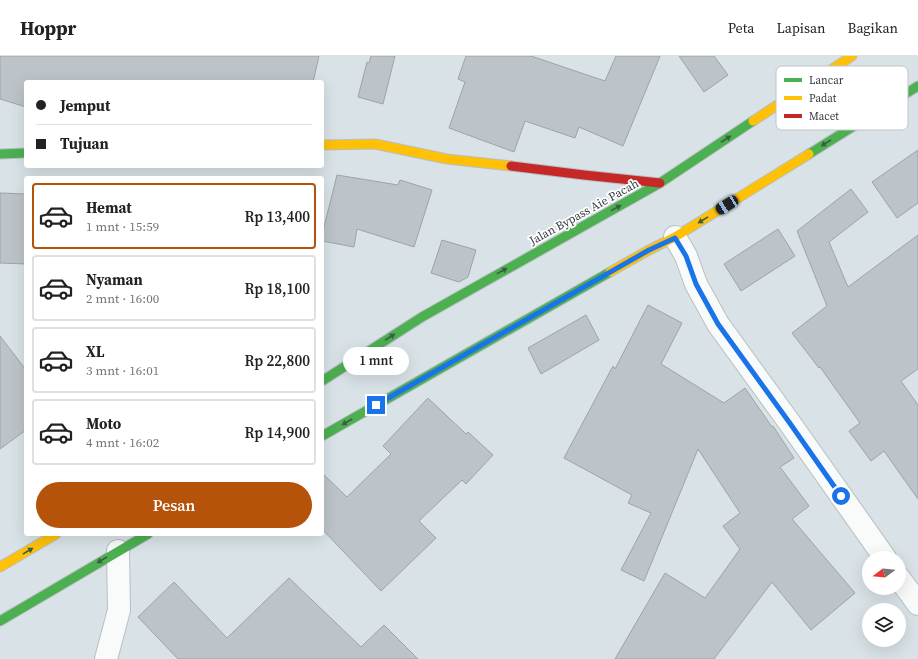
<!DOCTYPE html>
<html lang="id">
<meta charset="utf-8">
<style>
body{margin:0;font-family:"Source Serif 4",serif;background:#f2f2f2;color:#222;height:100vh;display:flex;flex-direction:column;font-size:15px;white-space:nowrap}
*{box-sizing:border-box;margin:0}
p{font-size:13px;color:#767676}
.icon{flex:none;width:22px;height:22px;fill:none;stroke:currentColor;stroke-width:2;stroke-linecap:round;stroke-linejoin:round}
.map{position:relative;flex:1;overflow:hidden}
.panel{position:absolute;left:24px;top:120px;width:300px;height:360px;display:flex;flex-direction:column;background:#fff;border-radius:4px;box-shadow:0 4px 16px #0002}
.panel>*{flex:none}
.top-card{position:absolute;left:24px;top:24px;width:300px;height:88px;border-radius:4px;box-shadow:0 4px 16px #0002;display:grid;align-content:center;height:88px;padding:0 12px;background:#fff}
.needle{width:26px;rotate:254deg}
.buttons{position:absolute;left:862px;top:495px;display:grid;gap:8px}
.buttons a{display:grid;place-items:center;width:44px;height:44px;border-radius:50%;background:#fff;box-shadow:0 4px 16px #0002;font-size:20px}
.end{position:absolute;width:18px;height:18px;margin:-9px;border:5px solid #1a73e8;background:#fff;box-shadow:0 0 0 2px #fff}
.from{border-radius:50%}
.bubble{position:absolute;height:28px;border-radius:14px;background:#fff;box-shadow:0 4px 16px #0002;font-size:13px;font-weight:600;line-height:28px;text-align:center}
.car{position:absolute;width:12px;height:24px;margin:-12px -6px;border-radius:5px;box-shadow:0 0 3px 1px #0007;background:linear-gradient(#222 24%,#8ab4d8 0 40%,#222 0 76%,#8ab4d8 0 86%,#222 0)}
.top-card b{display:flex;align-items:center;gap:14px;height:38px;font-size:15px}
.top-card b+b{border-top:1px solid #e0e0e0}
.top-card i{width:10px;height:10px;background:#222}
ul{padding:7px 0 0;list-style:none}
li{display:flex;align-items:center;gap:12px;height:66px;margin:0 8px 6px;padding:0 4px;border:2px solid #e0e0e0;border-radius:4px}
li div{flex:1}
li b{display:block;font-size:15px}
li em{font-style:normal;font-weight:600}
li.current{border-color:#b45309}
li>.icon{width:36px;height:36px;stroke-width:1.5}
.primary-button{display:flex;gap:8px;margin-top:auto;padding:8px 12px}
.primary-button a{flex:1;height:46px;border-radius:24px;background:#b45309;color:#fff;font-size:16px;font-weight:600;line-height:46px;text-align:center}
header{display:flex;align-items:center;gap:24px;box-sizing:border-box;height:56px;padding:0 20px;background:#fff;border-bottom:1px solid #e0e0e0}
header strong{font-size:19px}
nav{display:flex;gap:22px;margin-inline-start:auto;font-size:14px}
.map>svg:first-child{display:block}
</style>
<header>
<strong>Hoppr</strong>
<nav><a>Peta</a><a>Lapisan</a><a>Bagikan</a></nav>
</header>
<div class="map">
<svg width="918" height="603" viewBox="0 0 918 603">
<rect width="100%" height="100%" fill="#d8e2e7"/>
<!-- building -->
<path fill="#bcc4c9" stroke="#9da4a8" d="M0,0h319l-6,26h-287v25l-26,-8z
M371,0h24l-12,48 -25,-7 9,-35 2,1z
M466,0h65l74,25 11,-25h44l-37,90 -44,-19 -4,11 -50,-17 -11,31 -65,-24 16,-46 -7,-3z
M679,0h35l14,19 -24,17z
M918,94v53l-21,15 -25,-36z
M337,119l61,10 2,-5 32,10 -18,57 -57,-18 -3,18 -32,-6v-6z
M851,133l17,23 -39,30 19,45 70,-52v134l-17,12 17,24v94l-34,-48 -13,10 -22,-30 11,-8 -40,-56 -1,1 -27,-35 35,-27 -30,-75z
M0,137l26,1v70l-26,-1z
M778,173l17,27 -54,35 -17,-27z
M442,184l34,10 -8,27 -9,5 -28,-9z
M648,249l34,18 -21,41 63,39 21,-15 27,39 1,-1 21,32 -14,9 29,39 -17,13 63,74 -44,37 -39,-48 -58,77h-99l50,-86 40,25 35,-49 -17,-23 17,-13 -42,-64 -54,132 -23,-11 30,-57 -23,-10 4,-8 -68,-37 49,-92 2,3z
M586,259l13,25 -58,34 -13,-26z
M0,280l26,34v60l-26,19z
M428,342l38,36 2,-2 25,23 -27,29 -4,-4 -43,41 17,17 -55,53 -59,-62v-56l25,24 44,-43 -8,-8z
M289,522l72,69 23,-22 34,34h-240l-40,-42 36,-35 53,56z"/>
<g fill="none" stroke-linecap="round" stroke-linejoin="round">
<defs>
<path id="street" d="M675,181l11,19 10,28 22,40 71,98 96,136
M899,522l19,26
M106,603l13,-49 -1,-59"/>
<path id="fast" d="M0,98l26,-1
M809,98l109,-68
M322,325l100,-64 238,-134 93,-62
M322,380l288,-164
M0,565l148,-87"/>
<path id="slow" d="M753,65l99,-65
M322,89l53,-1 72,15 64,7
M610,216l39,-22 26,-13 134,-83
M0,511l56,-33"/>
<path id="jam" d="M511,110l73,9 76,8"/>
</defs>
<!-- street casing -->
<use href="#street" stroke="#b8bfc3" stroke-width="24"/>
<!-- fast casing -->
<use href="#fast" stroke="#b8bfc3" stroke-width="11"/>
<!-- slow casing -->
<use href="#slow" stroke="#b8bfc3" stroke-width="11"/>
<!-- jam casing -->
<use href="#jam" stroke="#b8bfc3" stroke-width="11"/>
<!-- street -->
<use href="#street" stroke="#f9fbfb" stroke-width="22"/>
<!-- fast -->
<use href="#fast" stroke="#4caf50" stroke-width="9"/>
<!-- slow -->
<use href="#slow" stroke="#ffc107" stroke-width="9"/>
<!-- jam -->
<use href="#jam" stroke="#c62828" stroke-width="9"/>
</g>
<!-- one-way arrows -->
<defs><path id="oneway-solid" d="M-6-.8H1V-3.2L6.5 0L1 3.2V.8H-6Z"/></defs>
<g fill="#3b5e44">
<use href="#oneway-solid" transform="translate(726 83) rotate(-33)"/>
<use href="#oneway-solid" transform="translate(826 87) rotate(148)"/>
<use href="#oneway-solid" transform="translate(616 152) rotate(-29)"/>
<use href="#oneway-solid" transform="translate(703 164) rotate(148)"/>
<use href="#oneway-solid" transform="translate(502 215) rotate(-29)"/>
<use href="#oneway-solid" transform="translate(390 281) rotate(-33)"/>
<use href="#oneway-solid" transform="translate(347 366) rotate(150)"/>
<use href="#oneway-solid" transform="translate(28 495) rotate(-31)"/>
<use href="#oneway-solid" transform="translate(102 504) rotate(149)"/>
</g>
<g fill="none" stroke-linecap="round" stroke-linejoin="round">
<!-- route -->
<path stroke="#1a73e8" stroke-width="5" d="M376,349l273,-155 26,-12 11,18 10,28 22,40 71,98 52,74"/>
</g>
<g text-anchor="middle" stroke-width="3.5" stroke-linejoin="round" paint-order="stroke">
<!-- street labels -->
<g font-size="12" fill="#343b3f" stroke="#fff">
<text transform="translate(584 156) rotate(-29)" y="4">Jalan Bypass Aie Pacah</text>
</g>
</g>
<!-- legend -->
<rect x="776" y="10" width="132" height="64" rx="6" fill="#fff" stroke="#c2c4c5" stroke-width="1"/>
<rect x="784" y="22" width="18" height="4" fill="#4caf50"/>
<rect x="784" y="40" width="18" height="4" fill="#ffc107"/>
<rect x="784" y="58" width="18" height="4" fill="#c62828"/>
<g font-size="11" fill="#343b3f">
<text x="809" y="28">Lancar</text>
<text x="809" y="46">Padat</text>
<text x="809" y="64">Macet</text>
</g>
</svg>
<div class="buttons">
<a><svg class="needle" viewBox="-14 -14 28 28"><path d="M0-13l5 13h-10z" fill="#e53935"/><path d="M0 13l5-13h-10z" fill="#767676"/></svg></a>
<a><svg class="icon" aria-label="layers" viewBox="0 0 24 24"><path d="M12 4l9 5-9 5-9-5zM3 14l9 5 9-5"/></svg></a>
</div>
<i class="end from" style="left:841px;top:440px"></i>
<i class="end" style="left:376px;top:349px"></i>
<div class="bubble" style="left:343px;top:291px;width:66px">1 mnt</div>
<i class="car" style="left:727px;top:149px;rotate:238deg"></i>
<div class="top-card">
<b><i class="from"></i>Jemput</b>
<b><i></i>Tujuan</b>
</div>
<section class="panel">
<ul>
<li class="current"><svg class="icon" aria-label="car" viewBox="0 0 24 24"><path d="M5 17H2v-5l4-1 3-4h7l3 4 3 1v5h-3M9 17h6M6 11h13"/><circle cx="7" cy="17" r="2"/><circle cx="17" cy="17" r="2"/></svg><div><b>Hemat</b><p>1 mnt · 15:59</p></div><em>Rp 13,400</em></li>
<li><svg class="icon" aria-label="car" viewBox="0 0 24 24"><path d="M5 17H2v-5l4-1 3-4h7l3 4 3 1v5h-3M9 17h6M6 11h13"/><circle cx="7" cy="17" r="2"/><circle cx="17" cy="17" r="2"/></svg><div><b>Nyaman</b><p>2 mnt · 16:00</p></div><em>Rp 18,100</em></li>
<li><svg class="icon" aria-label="car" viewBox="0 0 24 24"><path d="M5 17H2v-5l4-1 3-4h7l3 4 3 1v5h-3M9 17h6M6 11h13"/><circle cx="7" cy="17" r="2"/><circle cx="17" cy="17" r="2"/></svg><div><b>XL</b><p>3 mnt · 16:01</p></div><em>Rp 22,800</em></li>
<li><svg class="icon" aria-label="car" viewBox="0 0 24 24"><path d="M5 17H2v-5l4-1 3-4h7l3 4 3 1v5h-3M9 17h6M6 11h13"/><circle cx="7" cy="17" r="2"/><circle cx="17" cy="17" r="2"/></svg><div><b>Moto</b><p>4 mnt · 16:02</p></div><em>Rp 14,900</em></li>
</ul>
<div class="primary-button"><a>Pesan</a></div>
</section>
</div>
